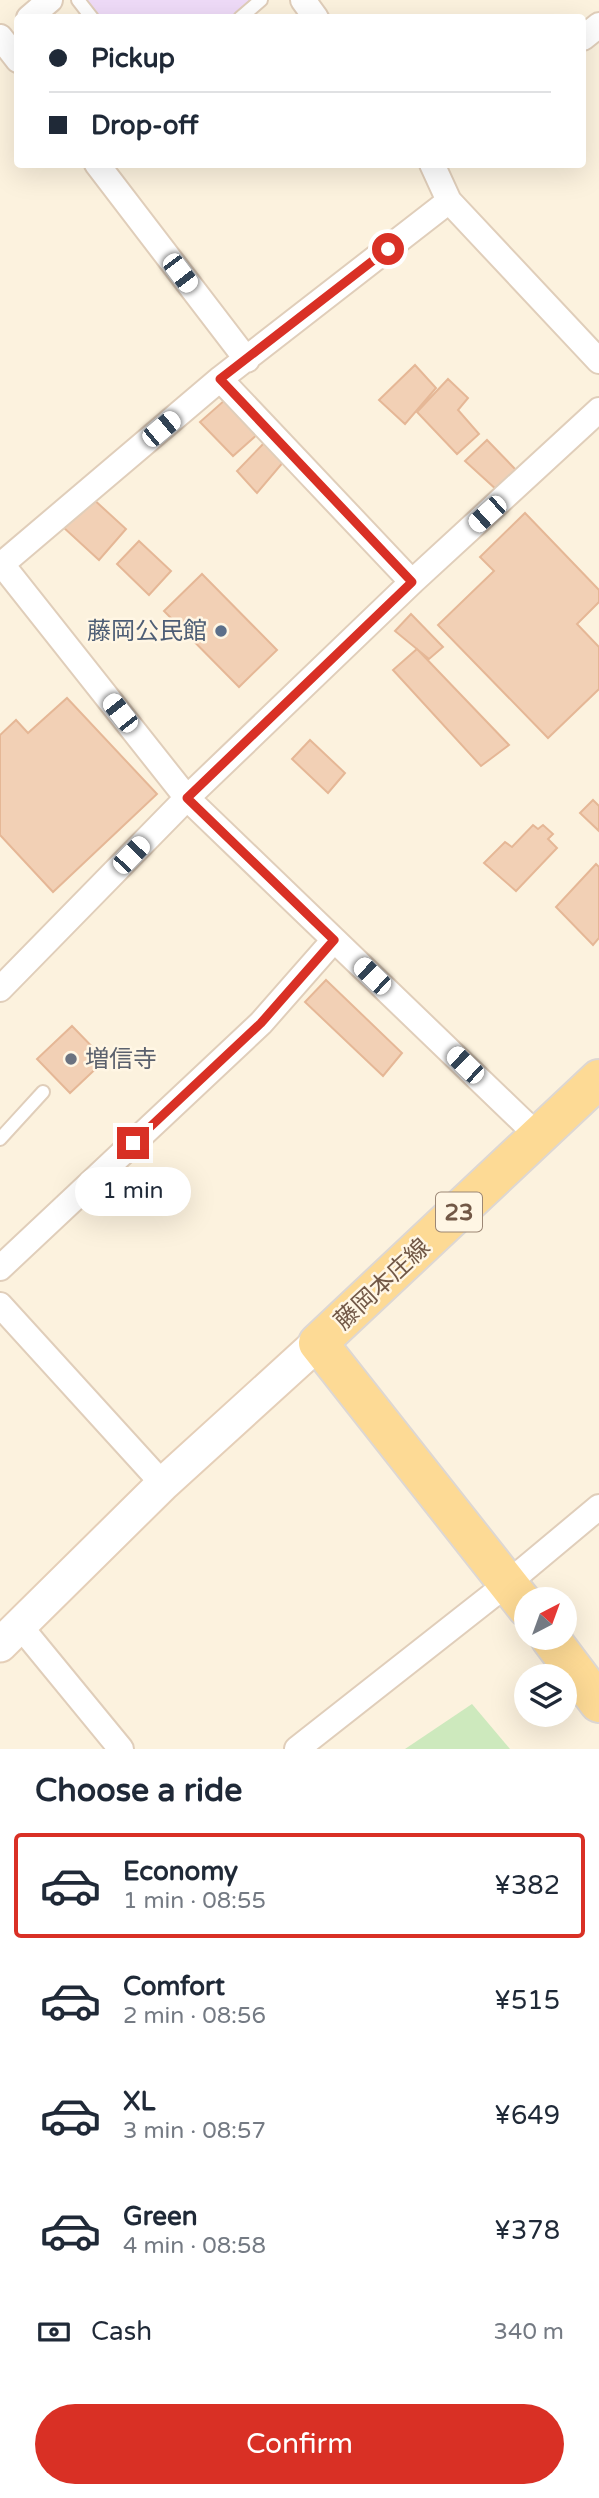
<!DOCTYPE html>
<meta charset="utf-8">
<style>
body{margin:0;font-family:"Varela Round","Noto Sans JP",sans-serif;background:#f6f6f7;color:#1f2937;height:100vh;display:flex;flex-direction:column;font-size:26px;white-space:nowrap}
*{box-sizing:border-box;margin:0}
p{font-size:23px;color:#747a83}
.icon{flex:none;width:38px;height:38px;fill:none;stroke:currentColor;stroke-width:2;stroke-linecap:round;stroke-linejoin:round}
.map{position:relative;height:1749px;overflow:hidden}
.drawer{display:flex;flex-direction:column;background:#fff;flex:1}
.drawer>*{flex:none}
.hud{position:absolute;left:14px;top:14px;width:572px;height:154px;border-radius:7px;box-shadow:0 7px 28px #0002;display:grid;align-content:center;height:154px;padding:0 35px;background:#fff}
.needle{width:46px;rotate:41deg}
.fabs{position:absolute;left:514px;top:1587px;display:grid;gap:14px}
.fabs a{display:grid;place-items:center;width:63px;height:63px;border-radius:50%;background:#fff;box-shadow:0 7px 28px #0002;font-size:35px}
.end{position:absolute;width:32px;height:32px;margin:-16px;border:9px solid #d93025;background:#fff;box-shadow:0 0 0 4px #fff}
.from{border-radius:50%}
.bubble{position:absolute;height:49px;border-radius:24px;background:#fff;box-shadow:0 7px 28px #0002;font-size:23px;font-weight:600;line-height:49px;text-align:center}
.car{position:absolute;width:21px;height:42px;margin:-21px -10px;border-radius:9px;box-shadow:0 0 5px 2px #0007;background:linear-gradient(#fff 24%,#345 0 40%,#fff 0 76%,#345 0 86%,#fff 0)}
.hud b{display:flex;align-items:center;gap:24px;height:66px;font-size:26px}
.hud b+b{border-top:2px solid #e0e1e3}
.hud i{width:18px;height:18px;background:#1f2937}
ul{padding:0;list-style:none}
li{display:flex;align-items:center;gap:21px;height:105px;margin:0 14px 10px;padding:0 21px;border:4px solid transparent;border-radius:7px}
li div{flex:1}
li b{display:block;font-size:26px}
li em{font-style:normal;font-weight:600}
li.current{border-color:#d93025}
li>.icon{width:63px;height:63px;stroke-width:1.5}
h2{padding:0 35px;font-size:32px;line-height:84px}
.pay{display:flex;align-items:center;gap:18px;height:77px;padding:0 35px;font-size:26px}
.pay p{margin-inline-start:auto}
.primary-button{display:flex;gap:14px;margin-top:auto;padding:14px 35px}
.primary-button a{flex:1;height:80px;border-radius:42px;background:#d93025;color:#fff;font-size:28px;font-weight:600;line-height:80px;text-align:center}
.map>svg:first-child{display:block}
</style>
<div class="map">
<svg width="599" height="1749" viewBox="0 0 599 1749">
<rect width="100%" height="100%" fill="#fcf2de"/>
<!-- education -->
<path fill="#efdbf8" d="M84,0h173l-21,18 -138,-1z"/>
<!-- green -->
<path fill="#cde9bd" d="M472,1704l38,45h-105z"/>
<!-- building -->
<path fill="#f2d0b5" stroke="#e5b796" stroke-width="2" d="M415,365l21,23 -31,36 -26,-24z
M448,379l20,19 -10,12 21,24 -22,20 -40,-42z
M226,399l34,33 -27,24 -33,-34z
M487,440l30,31 -19,20 -33,-30z
M266,441l19,19 -28,33 -20,-22z
M91,497l35,32 -27,31 -36,-33z
M525,513l74,77v12l-22,22 22,23v42l-51,49 -110,-113 56,-54 -14,-14z
M139,541l32,30 -22,24 -32,-31z
M202,574l75,76 -38,37 -75,-76z
M411,614l32,33 -14,12 -34,-28z
M417,649l92,96 -28,21 -88,-96z
M67,698l90,96 -104,98 -53,-57v-100l16,-15 12,13z
M310,740l35,33 -17,20 -36,-34z
M593,800l6,6v25l-19,-18z
M533,825l5,4 5,-4 10,9 -5,5 9,9 -41,43 -32,-28 21,-21 7,5z
M596,864l3,3v71l-6,7 -37,-38z
M326,980l76,73 -19,23 -78,-74z
M72,1026l33,34 -35,33 -33,-34z"/>
<g fill="none" stroke-linecap="round" stroke-linejoin="round">
<defs>
<path id="lane" d="M78,0l14,18
M240,18l21,-18
M0,1139l43,-47"/>
<path id="street" d="M303,0l13,18
M29,18l21,-18
M0,37l18,23
M583,38l16,-13
M97,164l150,196
M449,201l150,160
M0,562l187,236 352,339
M2,564l218,-185
M412,582l-192,-203 229,-178 -17,-37
M0,989l187,-191 225,-216 187,-172
M0,1268l261,-245 73,-83
M0,1305l163,179
M20,1626l101,123
M297,1749l211,-166 91,-76"/>
<path id="secondary" d="M0,1645l163,-161 155,-141"/>
<path id="primary" d="M527,1608l-209,-265 281,-264
M550,1638l49,65"/>
</defs>
<!-- lane casing -->
<use href="#lane" stroke="#e0ceba" stroke-width="16"/>
<!-- street casing -->
<use href="#street" stroke="#e0ceba" stroke-width="28"/>
<!-- secondary casing -->
<use href="#secondary" stroke="#e5cfb8" stroke-width="37"/>
<!-- primary casing -->
<use href="#primary" stroke="#ddd7d3" stroke-width="42"/>
<!-- lane -->
<use href="#lane" stroke="#fff" stroke-width="12"/>
<!-- street -->
<use href="#street" stroke="#fff" stroke-width="24"/>
<!-- secondary -->
<use href="#secondary" stroke="#fff" stroke-width="33"/>
<!-- primary -->
<use href="#primary" stroke="#fdda95" stroke-width="38"/>
</g>
<g fill="none" stroke-linecap="round" stroke-linejoin="round">
<!-- route -->
<path stroke="#d93025" stroke-width="9" d="M133,1143l128,-120 73,-83 -147,-142 225,-216 -192,-203 168,-130"/>
</g>
<!-- markers -->
<circle fill="#5c6f8a" stroke="#fff6e4" stroke-width="2.5" cx="221" cy="631" r="7"/>
<circle fill="#6b7280" stroke="#fff6e4" stroke-width="2.5" cx="71" cy="1059" r="7"/>
<g text-anchor="middle" stroke-width="5" stroke-linejoin="round" paint-order="stroke">
<!-- shield labels -->
<rect fill="#fff6e4" stroke="#9c8775" stroke-width="2" x="436" y="1192.5" width="46" height="39" rx="5"/>
<g font-size="23" font-weight="bold" fill="#725846">
<text x="459" y="1220">23</text>
</g>
<!-- service labels -->
<g font-size="24" fill="#4e5e75" stroke="#fff6e4" text-anchor="end">
<text x="207" y="639">藤岡公民館</text>
</g>
<!-- worship labels -->
<g font-size="24" fill="#5b616d" stroke="#fff6e4" text-anchor="start">
<text x="85" y="1067">増信寺</text>
</g>
<!-- street labels -->
<g font-size="24" fill="#725846" stroke="#fff6e4">
<text transform="translate(382 1284) rotate(-43)" y="8">藤岡本庄線</text>
</g>
</g>
</svg>
<div class="fabs">
<a><svg class="needle" viewBox="-14 -14 28 28"><path d="M0-13l5 13h-10z" fill="#e53935"/><path d="M0 13l5-13h-10z" fill="#747a83"/></svg></a>
<a><svg class="icon" aria-label="layers" viewBox="0 0 24 24"><path d="M12 4l9 5-9 5-9-5zM3 14l9 5 9-5"/></svg></a>
</div>
<i class="end from" style="left:388px;top:249px"></i>
<i class="end" style="left:133px;top:1143px"></i>
<div class="bubble" style="left:75px;top:1167px;width:116px">1 min</div>
<i class="car" style="left:180px;top:273px;rotate:143deg"></i>
<i class="car" style="left:161px;top:429px;rotate:50deg"></i>
<i class="car" style="left:487px;top:514px;rotate:228deg"></i>
<i class="car" style="left:120px;top:713px;rotate:322deg"></i>
<i class="car" style="left:131px;top:855px;rotate:44deg"></i>
<i class="car" style="left:372px;top:976px;rotate:314deg"></i>
<i class="car" style="left:465px;top:1065px;rotate:314deg"></i>
<div class="hud">
<b><i class="from"></i>Pickup</b>
<b><i></i>Drop-off</b>
</div>
</div>
<section class="drawer">
<h2>Choose a ride</h2>
<ul>
<li class="current"><svg class="icon" aria-label="car" viewBox="0 0 24 24"><path d="M5 17H2v-5l4-1 3-4h7l3 4 3 1v5h-3M9 17h6M6 11h13"/><circle cx="7" cy="17" r="2"/><circle cx="17" cy="17" r="2"/></svg><div><b>Economy</b><p>1 min · 08:55</p></div><em>¥382</em></li>
<li><svg class="icon" aria-label="car" viewBox="0 0 24 24"><path d="M5 17H2v-5l4-1 3-4h7l3 4 3 1v5h-3M9 17h6M6 11h13"/><circle cx="7" cy="17" r="2"/><circle cx="17" cy="17" r="2"/></svg><div><b>Comfort</b><p>2 min · 08:56</p></div><em>¥515</em></li>
<li><svg class="icon" aria-label="car" viewBox="0 0 24 24"><path d="M5 17H2v-5l4-1 3-4h7l3 4 3 1v5h-3M9 17h6M6 11h13"/><circle cx="7" cy="17" r="2"/><circle cx="17" cy="17" r="2"/></svg><div><b>XL</b><p>3 min · 08:57</p></div><em>¥649</em></li>
<li><svg class="icon" aria-label="car" viewBox="0 0 24 24"><path d="M5 17H2v-5l4-1 3-4h7l3 4 3 1v5h-3M9 17h6M6 11h13"/><circle cx="7" cy="17" r="2"/><circle cx="17" cy="17" r="2"/></svg><div><b>Green</b><p>4 min · 08:58</p></div><em>¥378</em></li>
</ul>
<div class="pay"><svg class="icon" aria-label="cash" viewBox="0 0 24 24"><path d="M3 7h18v10H3z"/><circle cx="12" cy="12" r="2"/></svg>Cash<p>340 m</p></div>
<div class="primary-button"><a>Confirm</a></div>
</section>
